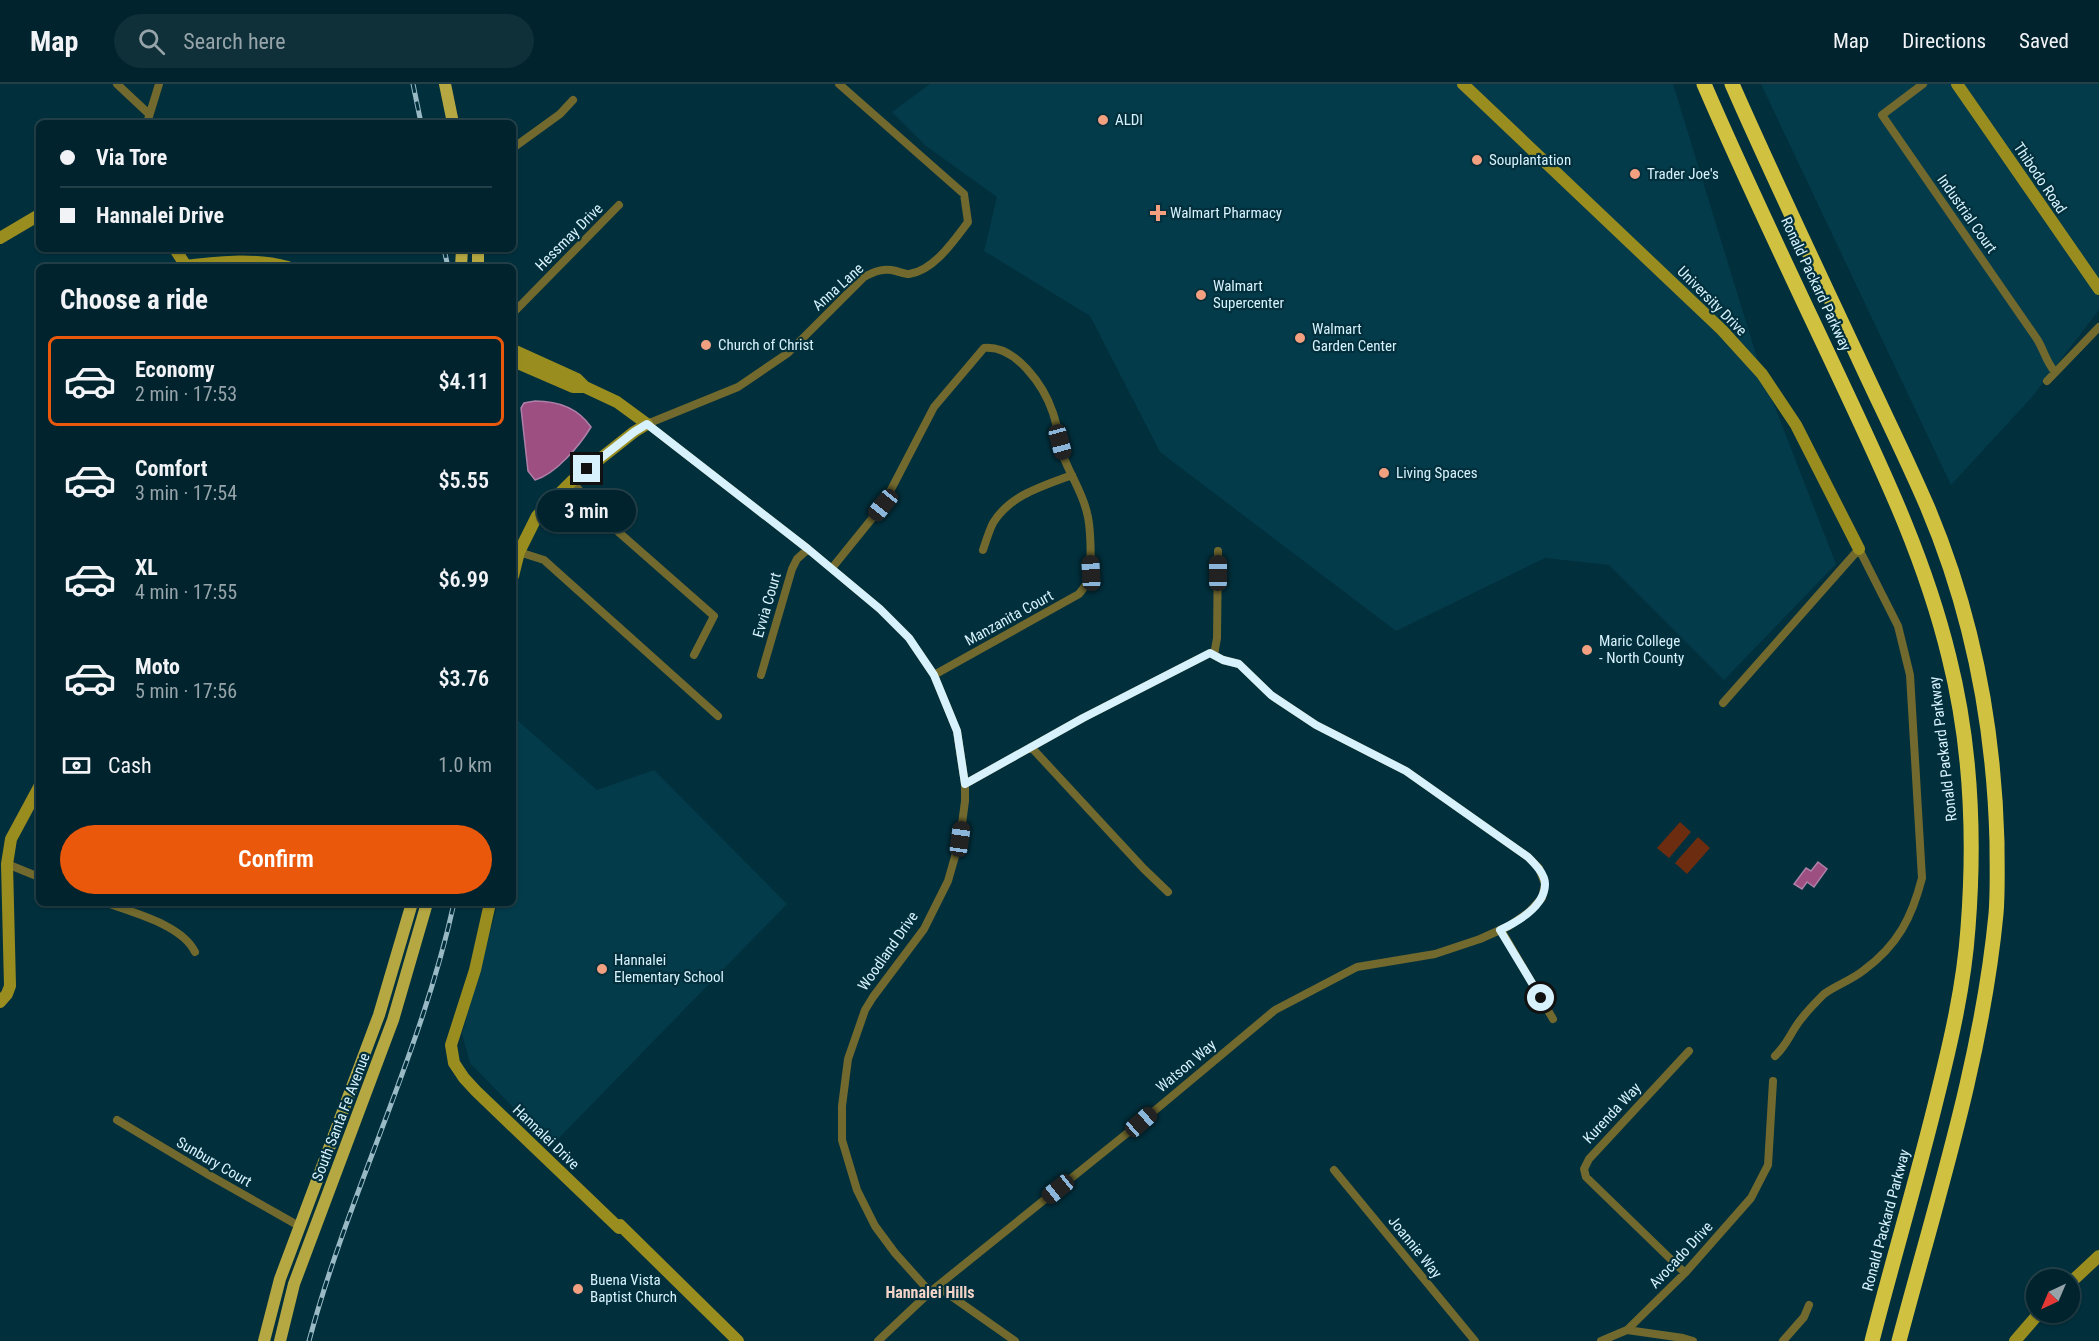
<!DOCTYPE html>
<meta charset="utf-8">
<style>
body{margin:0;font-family:"Roboto Condensed",sans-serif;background:#0f2f39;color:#f1f3f6;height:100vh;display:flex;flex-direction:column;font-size:22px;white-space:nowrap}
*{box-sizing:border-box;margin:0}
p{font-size:20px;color:#96a4aa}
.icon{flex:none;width:33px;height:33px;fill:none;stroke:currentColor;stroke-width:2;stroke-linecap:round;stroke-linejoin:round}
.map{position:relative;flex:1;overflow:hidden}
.side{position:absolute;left:36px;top:180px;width:480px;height:642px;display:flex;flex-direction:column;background:#01232d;border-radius:9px;box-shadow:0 2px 4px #0004,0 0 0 2px #234049}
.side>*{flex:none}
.hud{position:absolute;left:36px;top:36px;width:480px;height:132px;border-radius:9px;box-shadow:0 2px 4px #0004,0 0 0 2px #234049;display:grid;align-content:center;height:132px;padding:0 24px;background:#01232d}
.needle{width:39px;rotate:224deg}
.fabs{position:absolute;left:2026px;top:1185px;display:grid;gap:12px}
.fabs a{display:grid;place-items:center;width:54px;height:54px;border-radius:50%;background:#01232d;box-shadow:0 2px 4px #0004,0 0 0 2px #234049;font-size:30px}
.end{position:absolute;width:27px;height:27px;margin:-14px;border:8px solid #d7f2fd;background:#111;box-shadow:0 0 0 3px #111}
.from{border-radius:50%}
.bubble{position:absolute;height:42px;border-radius:21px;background:#01232d;box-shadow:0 2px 4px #0004,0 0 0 2px #234049;font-size:20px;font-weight:600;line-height:42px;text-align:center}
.car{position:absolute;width:18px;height:36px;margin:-18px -9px;border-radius:8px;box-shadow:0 0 4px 2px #0007;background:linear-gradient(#222 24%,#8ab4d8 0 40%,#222 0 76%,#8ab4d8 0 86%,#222 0)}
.hud b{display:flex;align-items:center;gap:21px;height:57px;font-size:22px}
.hud b+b{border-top:2px solid #234049}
.hud i{width:15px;height:15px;background:#f1f3f6}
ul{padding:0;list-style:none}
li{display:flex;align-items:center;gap:18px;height:90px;margin:0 12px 9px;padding:0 12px;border:3px solid transparent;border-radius:9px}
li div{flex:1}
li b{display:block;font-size:22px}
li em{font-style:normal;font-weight:600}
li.selected{border-color:#ea580c}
li>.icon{width:54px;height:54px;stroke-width:1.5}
h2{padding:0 24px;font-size:27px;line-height:72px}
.pay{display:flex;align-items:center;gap:15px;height:66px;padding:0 24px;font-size:22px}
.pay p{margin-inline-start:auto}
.cta{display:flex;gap:12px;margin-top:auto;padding:12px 24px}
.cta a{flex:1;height:69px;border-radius:36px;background:#ea580c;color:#fff;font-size:24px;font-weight:600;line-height:69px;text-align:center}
header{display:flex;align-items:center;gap:36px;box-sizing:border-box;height:84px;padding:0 30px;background:#01232d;border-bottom:2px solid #234049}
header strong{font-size:28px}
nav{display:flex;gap:33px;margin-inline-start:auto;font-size:21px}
.search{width:420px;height:54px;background:#0f2f39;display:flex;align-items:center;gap:15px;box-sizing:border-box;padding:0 21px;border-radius:33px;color:#96a4aa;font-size:22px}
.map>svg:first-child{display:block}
</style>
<header>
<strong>Map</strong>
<div class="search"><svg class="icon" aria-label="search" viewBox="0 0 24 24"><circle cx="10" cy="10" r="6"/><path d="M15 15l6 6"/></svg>Search here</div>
<nav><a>Map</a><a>Directions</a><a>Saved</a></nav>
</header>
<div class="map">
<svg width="2099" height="1257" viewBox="0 0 2099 1257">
<rect width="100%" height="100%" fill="#012f3c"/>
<!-- built -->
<path fill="#043b4a" d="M930,0h743l89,290 74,190 -112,116 -115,-115 -64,-7 -149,73 -236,-179 -70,-136 -106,-65 13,-54 -71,-51 -34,-34z
M1761,0h338v226l-67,87 -81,88z
M517,636l80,70 57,-20 133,134 -229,235 -9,5 -79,-81 -8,-29 36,-131h15v-125z"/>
<!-- green -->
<path fill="#6c2c0f" d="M1680,738l11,10 -22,26 -12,-10z
M1698,753l12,11 -23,26 -12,-11z"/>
<!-- water -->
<path fill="#9d4f82" stroke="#ae80a7" stroke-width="1.5" d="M535,317c22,0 43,7 56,26 -11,18 -35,47 -56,53l-7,-9 -7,-63 3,-5z
M1818,778l9,7 -13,18 -7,-5 -5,7 -8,-5 12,-16 5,3z"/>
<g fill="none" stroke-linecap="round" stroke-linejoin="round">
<!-- street -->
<path stroke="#71692d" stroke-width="8" d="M117,0l32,30
M839,0l125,110 4,28c-13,17 -34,49 -59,52 -4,0 -9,-2 -13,-3 -12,-3 -21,0 -32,6l-76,76 -50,34 -91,37 161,125 72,60 29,29 25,37 23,56 8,53v17l-5,38 -12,42 -24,48 -51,68 -8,13 -17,49 -6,47v34l15,50 18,36 20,27 35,39 14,-1 71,50
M1923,0l-41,31 155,224c7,11 9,23 18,33
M147,39l12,-39
M513,64l47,-34 13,-14
M513,229l106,-108
M2047,297l52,-54
M572,397l26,33 116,102 -20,39
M983,466c3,-9 6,-19 10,-27 17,-28 50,-37 79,-48
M519,468l25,8 174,156
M832,484l51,-63 51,-98 50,-59c32,-3 60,38 69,65 5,15 7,30 11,45 7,18 19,36 23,55 5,18 3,41 4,60l-2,8 -10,13 -145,81
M1214,571l3,-17 1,-87
M761,591l31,-106 5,-10 11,-10
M1723,619l136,-154 39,77 12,49 12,203c-10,39 -24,67 -58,92 -12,10 -28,15 -40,24 -7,7 -16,16 -22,24 -11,13 -14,26 -27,38
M1031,663l113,122 24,23
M7,780l32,13
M107,819c27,10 75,22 88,49
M1501,846l52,89
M117,1036l92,55 90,51
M1334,1086l141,171
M1685,1189l-99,-96 -2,-8 5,-10 100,-108
M1627,1246l56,8 10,3
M878,1257l52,-49 211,-170 134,-112 82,-43 78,-13 45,-15 29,-13 20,-14 13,-14 3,-14 -6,-16 -11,-11 -122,-86 -90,-46 -45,-30 -32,-31 -16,-4 -13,-7 -127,65 -118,66
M1601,1257l26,-11 58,-57 66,-75 17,-33 5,-84
M1783,1257l21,-24 5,-12"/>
<!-- secondary -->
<path stroke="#9a8d20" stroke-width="12" d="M1463,0l259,246 40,44 34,51 63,124
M1957,0l142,205
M0,154l39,-23
M175,165l11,17
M186,182c35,-4 68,-8 102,1
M513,266l64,29 8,8 32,15 30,22 -13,8 -62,49 -35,35 -18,36 -6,24
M513,277l60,26h12
M490,819l-15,67 -24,75 3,18 10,15 12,13 143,137 1,-3 118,116
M0,918l7,-8 3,-8 -3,-122 4,-25 28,-52
M2070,1199l29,-27
M2015,1257l25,-29"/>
<!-- primary -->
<path stroke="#b5a842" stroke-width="12" d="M445,0l8,39
M461,183l1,-18
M478,183v-18
M264,1257l16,-62 99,-264 33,-112
M280,1257l14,-57 99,-264 34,-117"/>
<!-- highway -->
<path stroke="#d1c141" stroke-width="15" d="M1704,0c43,100 90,197 136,295 43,92 85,179 109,278 22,87 26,181 19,271 -4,57 -17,113 -31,169 -20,82 -44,162 -65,244
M1732,0c40,91 83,181 125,271 23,50 48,100 70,151 45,106 67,221 70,336 0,24 1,48 -1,72 -14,146 -60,287 -97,427"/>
<defs>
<path id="rail" d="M413,0l8,39
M444,165l4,18
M309,1257c40,-149 112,-287 145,-438"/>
</defs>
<!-- rail casing -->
<use href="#rail" stroke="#99b9c5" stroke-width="5"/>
<!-- rail -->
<use href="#rail" stroke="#012f3c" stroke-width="3" stroke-dasharray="9" stroke-linecap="butt"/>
</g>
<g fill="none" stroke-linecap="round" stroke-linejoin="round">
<!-- route -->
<path stroke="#d7f2fd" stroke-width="8" d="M587,385l47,-37 13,-8 161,125 72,60 29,29 25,37 23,56 8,53 118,-66 127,-65 13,7 16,4 32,31 45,30 90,46 122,86c7,7 17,17 17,27 0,22 -28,38 -45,46l41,68"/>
</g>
<!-- markers -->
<g fill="#f2a080" stroke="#012f3c" stroke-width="2">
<circle cx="1103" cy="36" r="6"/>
<circle cx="1477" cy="76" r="6"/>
<circle cx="1635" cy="90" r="6"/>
<path d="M1155 120h6v6h6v6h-6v6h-6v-6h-6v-6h6z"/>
<circle cx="1201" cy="211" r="6"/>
<circle cx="1300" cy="254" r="6"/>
<circle cx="706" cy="261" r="6"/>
<circle cx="1384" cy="389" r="6"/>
<circle cx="1587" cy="566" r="6"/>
<circle cx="602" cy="885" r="6"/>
<circle cx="578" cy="1205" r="6"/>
</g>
<g text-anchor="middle" stroke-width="4.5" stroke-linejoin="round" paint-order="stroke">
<!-- poi labels -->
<g font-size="15" fill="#d7f2fd" stroke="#012f3c" text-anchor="start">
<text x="1115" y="41">ALDI</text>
<text x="1489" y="81">Souplantation</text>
<text x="1647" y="95">Trader Joe's</text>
<text x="1170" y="134">Walmart Pharmacy</text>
<text x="1213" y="207">Walmart<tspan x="1213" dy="17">Supercenter</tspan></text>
<text x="1312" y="250">Walmart<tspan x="1312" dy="17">Garden Center</tspan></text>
<text x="718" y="266">Church of Christ</text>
<text x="1396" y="394">Living Spaces</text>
<text x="1599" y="562">Maric College<tspan x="1599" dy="17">- North County</tspan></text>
<text x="614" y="881">Hannalei<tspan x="614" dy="17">Elementary School</tspan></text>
<text x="590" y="1201">Buena Vista<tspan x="590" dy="17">Baptist Church</tspan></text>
</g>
<!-- street labels -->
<g font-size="15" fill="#d7f2fd" stroke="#012f3c">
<text transform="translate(2040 94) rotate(56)" y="5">Thibodo Road</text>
<text transform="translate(1967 130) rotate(55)" y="5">Industrial Court</text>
<text transform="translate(569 153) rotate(-45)" y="5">Hessmay Drive</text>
<text transform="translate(1816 200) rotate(65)" y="5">Ronald Packard Parkway</text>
<text transform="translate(838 203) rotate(-42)" y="5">Anna Lane</text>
<text transform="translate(1712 217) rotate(45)" y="5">University Drive</text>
<text transform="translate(767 521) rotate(-74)" y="5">Evvia Court</text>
<text transform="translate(1009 534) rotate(-29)" y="5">Manzanita Court</text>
<text transform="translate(1943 665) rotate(-97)" y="5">Ronald Packard Parkway</text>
<text transform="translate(888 867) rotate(-55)" y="5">Woodland Drive</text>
<text transform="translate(1186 982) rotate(-40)" y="5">Watson Way</text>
<text transform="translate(1612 1029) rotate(-47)" y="5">Kurenda Way</text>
<text transform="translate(341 1033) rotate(-69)" y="5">South Santa Fe Avenue</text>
<text transform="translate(546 1053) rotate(44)" y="5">Hannalei Drive</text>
<text transform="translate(214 1078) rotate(30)" y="5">Sunbury Court</text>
<text transform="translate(1886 1136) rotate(-75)" y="5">Ronald Packard Parkway</text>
<text transform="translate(1415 1163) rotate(51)" y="5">Joannie Way</text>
<text transform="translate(1681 1171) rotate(-47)" y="5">Avocado Drive</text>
</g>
<!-- neighbourhood labels -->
<g font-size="16" font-weight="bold" fill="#f4d4c8" stroke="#012f3c">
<text x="930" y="1214">Hannalei Hills</text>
</g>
</g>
</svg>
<div class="fabs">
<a><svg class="needle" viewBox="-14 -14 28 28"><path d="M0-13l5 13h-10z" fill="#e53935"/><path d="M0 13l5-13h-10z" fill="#96a4aa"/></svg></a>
</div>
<i class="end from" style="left:1541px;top:914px"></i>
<i class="end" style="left:587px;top:385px"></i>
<div class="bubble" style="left:537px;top:406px;width:99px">3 min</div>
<i class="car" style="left:1060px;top:358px;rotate:165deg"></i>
<i class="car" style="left:883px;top:421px;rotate:219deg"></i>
<i class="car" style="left:1091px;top:489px;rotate:357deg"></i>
<i class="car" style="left:1218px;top:489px;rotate:0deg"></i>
<i class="car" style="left:960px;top:755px;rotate:8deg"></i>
<i class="car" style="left:1141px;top:1038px;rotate:49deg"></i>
<i class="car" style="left:1058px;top:1105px;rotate:231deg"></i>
<div class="hud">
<b><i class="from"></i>Via Tore</b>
<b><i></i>Hannalei Drive</b>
</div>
<section class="side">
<h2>Choose a ride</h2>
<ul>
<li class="selected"><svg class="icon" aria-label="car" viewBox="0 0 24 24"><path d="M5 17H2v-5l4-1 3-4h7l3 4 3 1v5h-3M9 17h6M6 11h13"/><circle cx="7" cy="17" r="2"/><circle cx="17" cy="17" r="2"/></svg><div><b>Economy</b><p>2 min · 17:53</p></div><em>$4.11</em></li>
<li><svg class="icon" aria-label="car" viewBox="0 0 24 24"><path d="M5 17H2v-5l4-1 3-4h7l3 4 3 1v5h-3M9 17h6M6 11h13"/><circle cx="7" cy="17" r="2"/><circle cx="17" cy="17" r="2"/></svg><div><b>Comfort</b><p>3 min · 17:54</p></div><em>$5.55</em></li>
<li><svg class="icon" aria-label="car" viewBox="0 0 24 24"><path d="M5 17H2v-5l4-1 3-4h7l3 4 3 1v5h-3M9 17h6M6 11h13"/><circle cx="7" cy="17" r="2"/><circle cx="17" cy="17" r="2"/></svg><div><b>XL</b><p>4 min · 17:55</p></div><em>$6.99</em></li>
<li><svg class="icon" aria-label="car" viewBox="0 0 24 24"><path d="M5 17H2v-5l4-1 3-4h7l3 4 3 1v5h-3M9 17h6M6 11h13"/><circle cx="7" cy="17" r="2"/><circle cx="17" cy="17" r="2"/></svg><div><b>Moto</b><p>5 min · 17:56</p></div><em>$3.76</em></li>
</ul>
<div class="pay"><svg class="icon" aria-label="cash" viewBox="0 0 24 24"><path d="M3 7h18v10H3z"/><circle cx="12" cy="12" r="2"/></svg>Cash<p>1.0 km</p></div>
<div class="cta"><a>Confirm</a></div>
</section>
</div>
